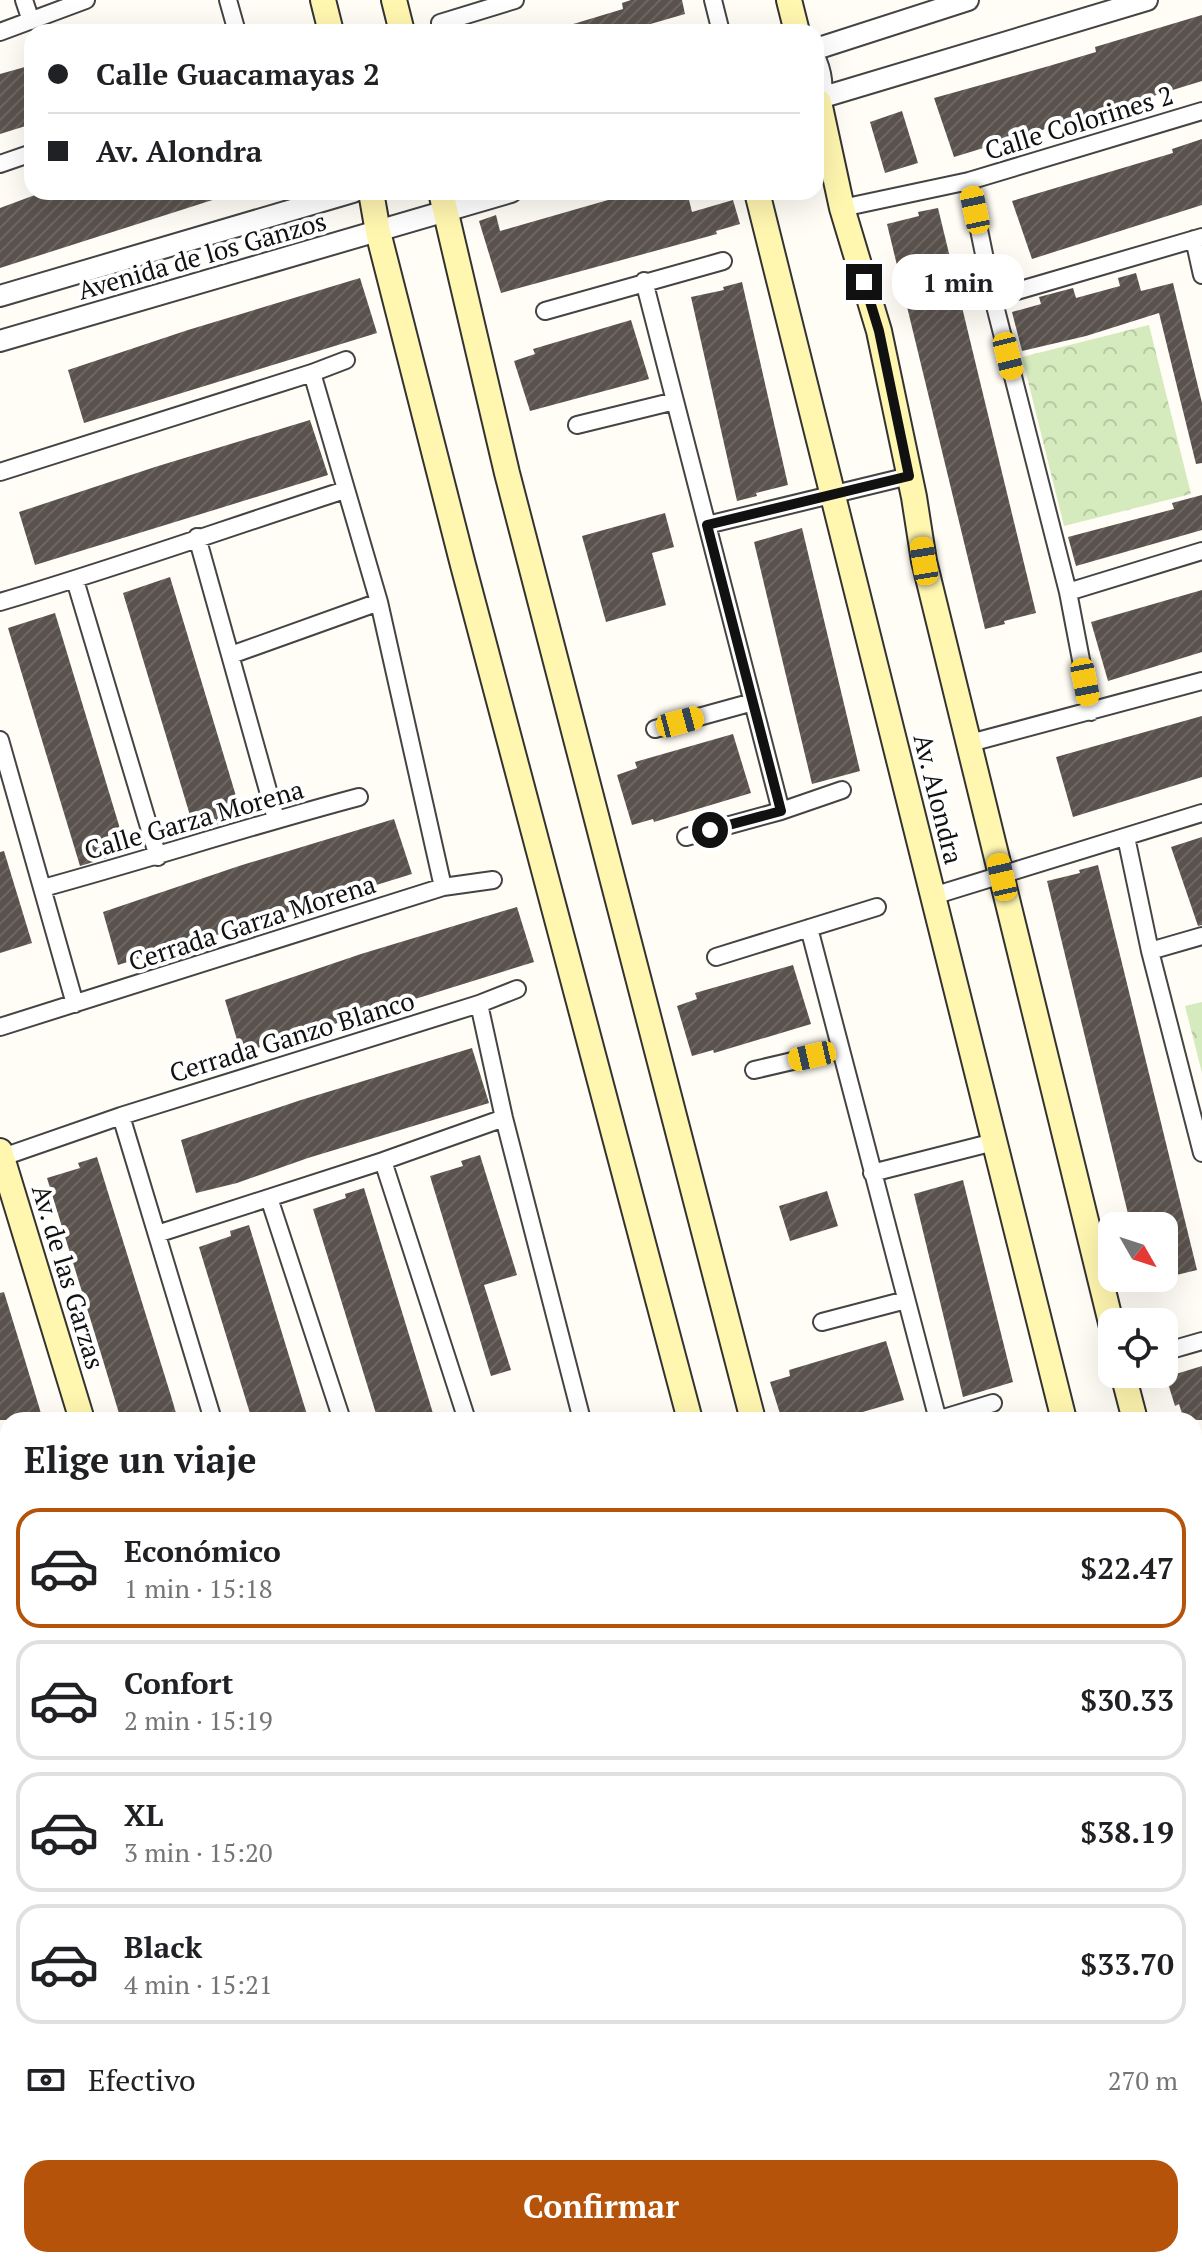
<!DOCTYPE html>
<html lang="es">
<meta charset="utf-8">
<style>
body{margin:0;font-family:"PT Serif",serif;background:#f6f6f6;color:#202124;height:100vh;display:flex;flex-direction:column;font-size:30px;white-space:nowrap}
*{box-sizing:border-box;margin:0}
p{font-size:26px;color:#757577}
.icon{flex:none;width:44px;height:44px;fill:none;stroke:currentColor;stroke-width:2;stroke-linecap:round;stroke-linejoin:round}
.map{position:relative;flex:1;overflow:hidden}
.details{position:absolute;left:0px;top:1412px;width:1202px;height:856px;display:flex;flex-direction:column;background:#fff;border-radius:24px 24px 0 0;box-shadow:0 8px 32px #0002}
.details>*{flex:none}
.banner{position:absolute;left:24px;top:24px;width:800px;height:176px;border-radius:24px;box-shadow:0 8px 32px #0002;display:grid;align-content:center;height:176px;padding:0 24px;background:#fff}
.needle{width:52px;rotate:129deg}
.tools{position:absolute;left:1098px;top:1212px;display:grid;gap:16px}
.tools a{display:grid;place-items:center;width:80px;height:80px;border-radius:16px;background:#fff;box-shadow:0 8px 32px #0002;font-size:40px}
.end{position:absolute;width:36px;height:36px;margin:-18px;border:10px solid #111;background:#fff;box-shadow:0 0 0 4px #fff}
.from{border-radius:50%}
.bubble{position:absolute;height:56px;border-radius:24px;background:#fff;box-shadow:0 8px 32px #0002;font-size:26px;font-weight:700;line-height:56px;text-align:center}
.car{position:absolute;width:24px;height:48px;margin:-24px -12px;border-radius:10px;box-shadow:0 0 6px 2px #0007;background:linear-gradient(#f5c518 24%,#345 0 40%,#f5c518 0 76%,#345 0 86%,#f5c518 0)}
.banner b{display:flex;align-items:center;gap:28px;height:76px;font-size:30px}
.banner b+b{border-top:2px solid #e0e0e0}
.banner i{width:20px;height:20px;background:#202124}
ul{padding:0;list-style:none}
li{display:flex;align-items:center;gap:24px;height:120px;margin:0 16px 12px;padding:0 8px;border:4px solid #e0e0e0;border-radius:24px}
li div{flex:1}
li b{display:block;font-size:30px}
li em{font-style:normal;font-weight:700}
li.selected{border-color:#b45309}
li>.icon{width:72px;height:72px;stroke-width:1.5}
h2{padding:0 24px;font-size:36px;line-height:96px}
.pay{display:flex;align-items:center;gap:20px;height:88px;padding:0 24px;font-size:30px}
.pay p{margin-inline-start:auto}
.action{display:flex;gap:16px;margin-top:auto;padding:16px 24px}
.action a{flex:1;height:92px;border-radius:24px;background:#b45309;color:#fff;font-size:32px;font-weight:700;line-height:92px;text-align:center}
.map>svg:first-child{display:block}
</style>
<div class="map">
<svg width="1202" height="2268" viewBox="0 0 1202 2268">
<defs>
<pattern id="park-crowns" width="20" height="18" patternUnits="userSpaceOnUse" patternTransform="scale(2)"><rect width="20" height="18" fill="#d5ebbd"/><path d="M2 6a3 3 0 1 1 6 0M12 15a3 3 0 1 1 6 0" fill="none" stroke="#b6c8a1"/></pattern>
<pattern id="building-hatch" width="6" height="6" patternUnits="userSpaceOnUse" patternTransform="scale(2)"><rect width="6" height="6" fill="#5a524d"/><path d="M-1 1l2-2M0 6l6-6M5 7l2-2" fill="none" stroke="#6d6662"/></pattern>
</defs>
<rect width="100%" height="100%" fill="#fffdf5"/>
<!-- park -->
<path fill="url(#park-crowns)" d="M1149,325l42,169 -127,32 -42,-169z
M1202,1002v71l-17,-67z"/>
<!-- building -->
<path fill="url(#building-hatch)" d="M631,0h51l3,14 -38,11 2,7h-89v-4l63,-19 -1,-6z
M1202,15v66l-248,76 -20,-59 115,-32 47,-14 -1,-5z
M32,65v59l-32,10v-60z
M902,111l16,52 -33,10 -15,-51z
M1202,139v66l-170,54 -20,-58 161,-48 -1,-4z
M43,192h181l1,4 -225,72v-60z
M636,192h51l5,20 41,-12 7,24 -24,7 1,3 -216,59 -22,-72 17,-6 4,16z
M938,208l98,405 -32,8 1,3 -20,5 -98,-405 32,-8 -1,-4z
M1136,273l5,18 32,-8 29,120v60l-6,1 -37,-151 -73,23 -64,15 -10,-39 29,-8 -2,-7 34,-9 3,10 44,-12 -2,-8z
M360,278l17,55 -293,90 -16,-53 120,-40z
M742,282l46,203 -32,8 1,3 -20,5 -46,-204 33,-7 -1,-3z
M631,320l18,59 -119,32 -16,-50 21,-7 -2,-5z
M310,420l18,55 -293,90 -16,-53 136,-45z
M1202,495v35l-126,36 -8,-29 106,-28 -2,-6z
M665,513l9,34 -22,6 14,52 -60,17 -24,-86z
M802,528l58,243 -48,13 -58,-242z
M170,577l72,239 -47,16 -72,-239z
M1202,590v62l-94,29 -17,-59z
M55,613l72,239 -47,14 -72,-238z
M1202,716v61l-129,40 -17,-60z
M733,734l18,59 -97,29 -1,-3 -21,6 -15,-50 20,-7 -2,-6z
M394,819l18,55 -156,48 -96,32 -1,-2 -41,13 -15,-53 136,-46z
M1202,837v88l-4,1 -27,-79z
M4,851l28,92 -32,10v-101z
M1098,865l99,405 -33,8v-52h-33l-84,-345 33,-8 -1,-3z
M517,907l17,55 -293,91 -16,-53 136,-46z
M793,965l18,59 -97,29 -1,-3 -21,6 -15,-50 20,-7 -2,-6z
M472,1048l17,55 -181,55 -71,25 -41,10 -15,-53 120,-40z
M480,1155l37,120 -33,10 27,85 -20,6 -61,-200 33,-10 -2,-5z
M97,1157l74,239 7,24h-57l-19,-63 -55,-179 33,-10 -2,-5z
M963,1180l50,202 -50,15 -49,-203z
M364,1188l61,199 10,33h-57l-65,-211 33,-11 -1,-4z
M827,1191l11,35 -48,15 -11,-35z
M249,1225l55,180 5,15h-57l-53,-173 32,-11 -1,-5z
M4,1292l20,65 19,63h-43v-127z
M886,1341l18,59 -69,20h-53l-12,-38 20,-6 -1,-6z
M1202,1366v54h-18l-5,-16 -4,2 -9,-29z"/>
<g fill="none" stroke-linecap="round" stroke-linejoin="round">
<defs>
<path id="minor" d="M24,0l7,21
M228,0l9,32
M713,0l8,32
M440,23l75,-23
M0,32l86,-32
M0,164l32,-11
M969,181l24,117 75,294 23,120
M842,208l127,-27 233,-70
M1194,239l8,36
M644,281l137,530
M993,298l209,-61
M545,311l178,-50
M312,373l67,229 64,285
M577,425l98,-24
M0,472l312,-99 34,-13
M707,525l202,-49
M197,537l79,282
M75,580l83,277
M1068,592l134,-41
M0,602c116,-34 230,-75 345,-112
M231,655l148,-53
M655,729l98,-27
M0,740l75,264
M970,743l232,-62
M686,837l95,-26 61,-21
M1126,837l24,114 52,202
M43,888c106,-29 210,-63 316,-91
M933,896l269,-83
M809,928l129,492
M1150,951l52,-15
M716,957l161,-50
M479,1004l25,114 78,302
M0,1027l443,-140 50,-7
M754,1070l86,-20
M121,1116l92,304
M0,1158l121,-42 358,-112 38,-15
M383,1161l84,259
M872,1173l122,-31
M269,1198l73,222
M157,1234l226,-73 121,-43
M822,1322l84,-22
M1164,1352l38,-11
M937,1420l56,-17
M0,1579l8,25
M0,1622l8,-3
M0,1986l8,28
M0,2097l8,-2
M789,2260l2,8
M652,2268l25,-8"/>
<path id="tertiary" d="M816,49l152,-49
M816,61c7,17 8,32 0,49
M820,98l327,-98
M0,296l353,-104
M0,341l511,-149
M1194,1479l8,-2
M1194,1518l8,-2
M0,1850l8,-2
M0,1870l7,23"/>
<path id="secondary" d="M323,0l8,32
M394,0l8,32
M789,0l8,32
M819,102l23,106 37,123 35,166 10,64 188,766
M371,192l7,40 85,333 227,855
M441,192l66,281 246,947
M757,192l307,1228
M0,1151l82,269
M1123,1374l12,46
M1194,1655l8,31
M1194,1949l8,33
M1194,2031l8,-2
M344,2260l3,8
M892,2260l2,8
M951,2260l2,8
M250,2268l26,-8
M390,2268l26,-8"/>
</defs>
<!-- minor casing -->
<use href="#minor" stroke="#444" stroke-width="20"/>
<!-- tertiary casing -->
<use href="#tertiary" stroke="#444" stroke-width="24"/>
<!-- secondary casing -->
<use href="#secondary" stroke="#333" stroke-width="28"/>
<!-- minor -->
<use href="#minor" stroke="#fff" stroke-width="16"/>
<!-- tertiary -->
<use href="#tertiary" stroke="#fff" stroke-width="20"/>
<!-- secondary -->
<use href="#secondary" stroke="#fff6b0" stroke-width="24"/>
</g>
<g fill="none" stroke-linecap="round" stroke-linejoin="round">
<!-- route -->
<path stroke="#111" stroke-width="10" d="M710,830l71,-19 -74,-286 202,-49 -30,-145 -15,-49"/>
</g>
<g text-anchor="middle" stroke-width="8" stroke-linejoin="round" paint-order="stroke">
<!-- street labels -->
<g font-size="26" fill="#111" stroke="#fff">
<text transform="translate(1079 123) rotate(-17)" y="9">Calle Colorines 2</text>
<text transform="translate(202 256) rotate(-16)" y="9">Avenida de los Ganzos</text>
<text transform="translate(938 799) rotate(76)" y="9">Av. Alondra</text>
<text transform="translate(194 820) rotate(-16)" y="9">Calle Garza Morena</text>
<text transform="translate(252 923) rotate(-18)" y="9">Cerrada Garza Morena</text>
<text transform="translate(292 1037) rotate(-17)" y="9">Cerrada Ganzo Blanco</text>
<text transform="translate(68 1277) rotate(73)" y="9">Av. de las Garzas</text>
</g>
</g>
</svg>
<div class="tools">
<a><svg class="needle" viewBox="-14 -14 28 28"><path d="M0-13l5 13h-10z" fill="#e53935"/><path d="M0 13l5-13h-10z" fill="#757577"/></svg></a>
<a><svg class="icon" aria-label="locate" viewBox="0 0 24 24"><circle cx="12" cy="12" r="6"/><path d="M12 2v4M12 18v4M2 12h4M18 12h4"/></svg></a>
</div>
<i class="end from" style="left:710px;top:830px"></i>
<i class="end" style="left:864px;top:282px"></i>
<div class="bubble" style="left:892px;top:254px;width:132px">1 min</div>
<i class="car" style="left:975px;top:210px;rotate:348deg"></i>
<i class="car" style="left:1008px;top:356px;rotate:166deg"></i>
<i class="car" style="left:924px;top:561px;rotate:351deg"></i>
<i class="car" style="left:1085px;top:682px;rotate:169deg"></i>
<i class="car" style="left:680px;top:722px;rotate:75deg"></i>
<i class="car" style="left:1002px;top:877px;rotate:347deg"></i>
<i class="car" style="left:812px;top:1056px;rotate:257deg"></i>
<div class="banner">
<b><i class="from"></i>Calle Guacamayas 2</b>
<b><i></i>Av. Alondra</b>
</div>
<section class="details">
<h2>Elige un viaje</h2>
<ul>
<li class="selected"><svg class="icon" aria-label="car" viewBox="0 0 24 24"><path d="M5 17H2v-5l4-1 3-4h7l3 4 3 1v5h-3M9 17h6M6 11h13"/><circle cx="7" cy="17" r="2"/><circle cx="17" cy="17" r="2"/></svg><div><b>Económico</b><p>1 min · 15:18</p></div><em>$22.47</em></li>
<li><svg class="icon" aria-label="car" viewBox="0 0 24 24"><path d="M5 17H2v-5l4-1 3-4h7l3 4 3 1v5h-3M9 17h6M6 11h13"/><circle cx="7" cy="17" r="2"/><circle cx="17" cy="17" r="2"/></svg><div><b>Confort</b><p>2 min · 15:19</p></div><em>$30.33</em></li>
<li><svg class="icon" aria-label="car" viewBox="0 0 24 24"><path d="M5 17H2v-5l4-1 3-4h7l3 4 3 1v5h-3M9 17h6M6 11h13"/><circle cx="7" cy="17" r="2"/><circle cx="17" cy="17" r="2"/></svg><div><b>XL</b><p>3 min · 15:20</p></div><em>$38.19</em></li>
<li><svg class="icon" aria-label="car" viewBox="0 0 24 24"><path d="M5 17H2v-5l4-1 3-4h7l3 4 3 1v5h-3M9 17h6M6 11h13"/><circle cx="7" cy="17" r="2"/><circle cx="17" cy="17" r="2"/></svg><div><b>Black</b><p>4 min · 15:21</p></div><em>$33.70</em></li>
</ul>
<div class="pay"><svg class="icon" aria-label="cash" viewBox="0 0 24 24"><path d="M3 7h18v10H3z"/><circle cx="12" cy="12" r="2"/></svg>Efectivo<p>270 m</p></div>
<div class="action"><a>Confirmar</a></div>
</section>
</div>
